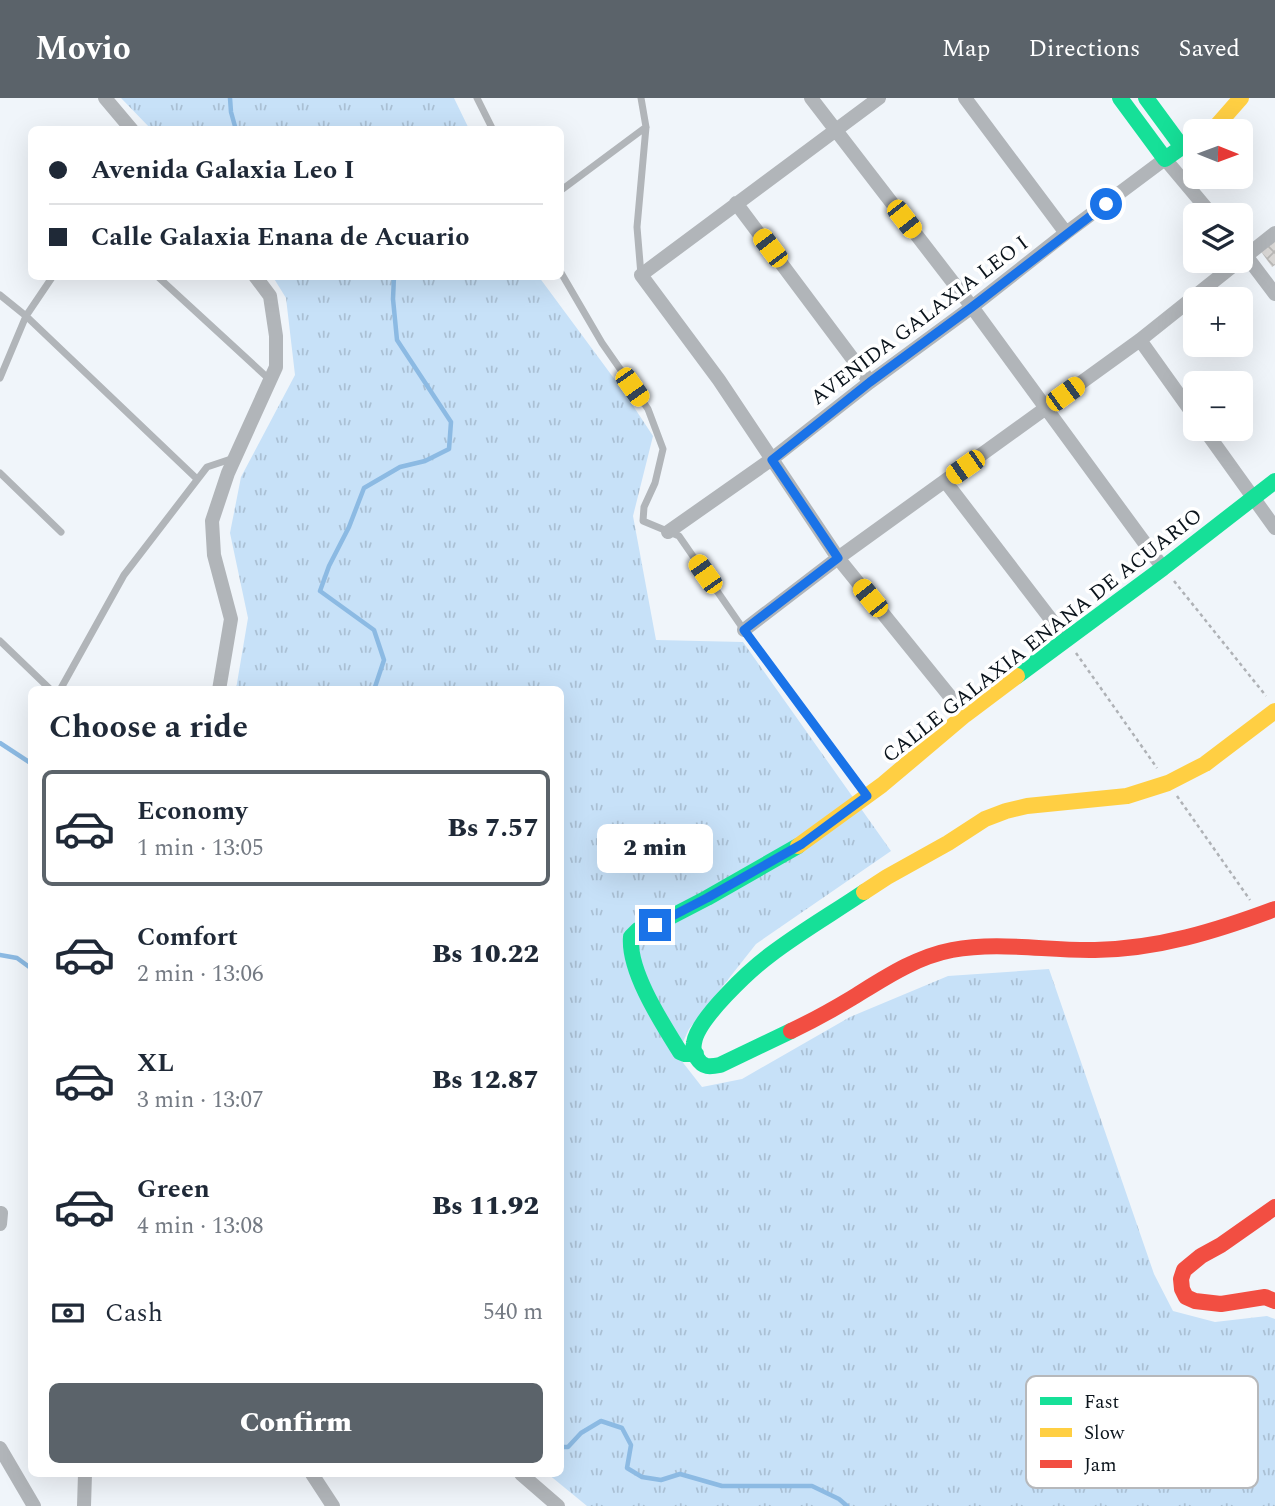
<!DOCTYPE html>
<meta charset="utf-8">
<style>
body{margin:0;font-family:Spectral,serif;background:#f6f6f7;color:#1f2937;height:100vh;display:flex;flex-direction:column;font-size:26px;white-space:nowrap}
*{box-sizing:border-box;margin:0}
p{font-size:23px;color:#747a83}
.icon{flex:none;width:38px;height:38px;fill:none;stroke:currentColor;stroke-width:2;stroke-linecap:round;stroke-linejoin:round}
.map{position:relative;flex:1;overflow:hidden}
.sheet{position:absolute;left:28px;top:588px;width:536px;height:791px;display:flex;flex-direction:column;background:#fff;border-radius:10px;box-shadow:0 7px 28px #0002}
.sheet>*{flex:none}
.hud{position:absolute;left:28px;top:28px;width:536px;height:154px;border-radius:10px;box-shadow:0 7px 28px #0002;display:grid;align-content:center;height:154px;padding:0 21px;background:#fff}
.needle{width:46px;rotate:91deg}
.tools{position:absolute;left:1183px;top:21px;display:grid;gap:14px}
.tools a{display:grid;place-items:center;width:70px;height:70px;border-radius:10px;background:#fff;box-shadow:0 7px 28px #0002;font-size:35px}
.end{position:absolute;width:32px;height:32px;margin:-16px;border:9px solid #1a73e8;background:#fff;box-shadow:0 0 0 4px #fff}
.from{border-radius:50%}
.bubble{position:absolute;height:49px;border-radius:10px;background:#fff;box-shadow:0 7px 28px #0002;font-size:23px;font-weight:800;line-height:49px;text-align:center}
.car{position:absolute;width:21px;height:42px;margin:-21px -10px;border-radius:9px;box-shadow:0 0 5px 2px #0007;background:linear-gradient(#f5c518 24%,#345 0 40%,#f5c518 0 76%,#345 0 86%,#f5c518 0)}
.hud b{display:flex;align-items:center;gap:24px;height:66px;font-size:26px}
.hud b+b{border-top:2px solid #e0e1e3}
.hud i{width:18px;height:18px;background:#1f2937}
ul{padding:0;list-style:none}
li{display:flex;align-items:center;gap:21px;height:116px;margin:0 14px 10px;padding:0 7px;border:4px solid transparent;border-radius:10px}
li div{flex:1}
li b{display:block;font-size:26px}
li em{font-style:normal;font-weight:800}
li.active{border-color:#5b636a}
li>.icon{width:63px;height:63px;stroke-width:1.5}
h2{padding:0 21px;font-size:32px;line-height:84px}
.pay{display:flex;align-items:center;gap:18px;height:77px;padding:0 21px;font-size:26px}
.pay p{margin-inline-start:auto}
.cta{display:flex;gap:14px;margin-top:auto;padding:14px 21px}
.cta a{flex:1;height:80px;border-radius:10px;background:#5b636a;color:#fff;font-size:28px;font-weight:800;line-height:80px;text-align:center}
header{display:flex;align-items:center;gap:42px;box-sizing:border-box;height:98px;padding:0 35px;background:#5b636a;color:#fff}
header strong{font-size:33px}
nav{display:flex;gap:38px;margin-inline-start:auto;font-size:24px}
.map>svg:first-child{display:block}
</style>
<header>
<strong>Movio</strong>
<nav><a>Map</a><a>Directions</a><a>Saved</a></nav>
</header>
<div class="map">
<svg width="1275" height="1408" viewBox="0 0 1275 1408">
<defs>
<pattern id="grass-tufts" width="24" height="20" patternUnits="userSpaceOnUse" patternTransform="scale(1.75)"><rect width="24" height="20" fill="#c7e1f8"/><path d="M3 7l-1-3M5 7V3M7 7l1-3M15 17l-1-3M17 17v-4M19 17l1-3" fill="none" stroke="#aac0d4"/></pattern>
<pattern id="building-cross-hatch" width="8" height="8" patternUnits="userSpaceOnUse" patternTransform="scale(1.75)"><rect width="8" height="8" fill="#d9d7d5"/><path d="M0 0l8 8M0 8l8-8" fill="none" stroke="#b9b8b6"/></pattern>
</defs>
<rect width="100%" height="100%" fill="#f0f5fa"/>
<!-- grass -->
<path fill="url(#grass-tufts)" d="M121,0h333l15,31h-318z
M273,179h266l85,115 29,44 -20,80 23,124 87,2 148,209 -135,93 -67,85 -12,26 25,32 40,-8 108,-62 98,-41 101,-7 105,305 19,37 42,11 52,-6 8,3v187h-688l-39,-32h12v-784l-324,-1 12,-71 -18,-85 11,-56 54,-102 -9,-77z"/>
<g fill="none" stroke-linecap="round" stroke-linejoin="round">
<!-- stream -->
<path stroke="#8cbae3" stroke-width="4.5" d="M230,0l1,14 5,18
M374,592l10,-30 -10,-30 -54,-39 9,-25 20,-39 15,-39 36,-21 25,-6 24,-12 2,-27 -54,-82 -4,-41 1,-23
M0,645l32,21
M0,857l17,3 15,11
M560,1275l1,12 -1,2
M560,1349h8l13,-14 20,-12 21,7 9,17 -4,23 15,9 19,3 19,-6 42,12h90l27,13 8,7"/>
</g>
<!-- building -->
<path fill="url(#building-cross-hatch)" d="M1275,142v25l-3,2 -12,-17z"/>
<g fill="none" stroke-linecap="round" stroke-linejoin="round">
<!-- path -->
<path stroke="#afb2b6" stroke-width="2.5" stroke-dasharray="3.5 3.5" stroke-linecap="butt" d="M1174,483l92,115
M1076,555l81,115
M1177,698l73,104"/>
<!-- lane -->
<path stroke="#b1b5b9" stroke-width="7" d="M477,0l16,32
M560,93l86,-64
M560,173l42,72 46,66 15,40 -8,34 -11,24 -1,14 36,15 65,94 122,164
M641,177l-4,-48 9,-100 -5,-29
M157,178l113,104
M0,197l26,21 171,163
M0,280l26,-62 27,-40
M0,375l61,59
M0,543l51,49
M60,592l64,-115 83,-108 27,-9"/>
<!-- street -->
<path stroke="#b1b5b9" stroke-width="14" d="M105,0l27,32
M811,0l161,209 191,261
M879,0l-238,177 78,105 119,178 127,157
M965,0l101,135
M736,105l134,179
M1241,151l34,45
M1241,162l34,-27
M1140,242l55,77
M1204,331l71,99
M945,383l121,158
M668,434l104,-73 98,-77 102,-75 94,-74 99,-74 47,56
M744,532l94,-72 302,-218 99,-79
M219,592l12,-71 -17,-64 -2,-34 16,-48 48,-106v-31l-6,-40 -15,-20
M0,1126l1,-11
M0,1350l34,58
M312,1376l21,32
M521,1376l37,32
M84,1408l1,-32"/>
<!-- fast -->
<path stroke="#16e098" stroke-width="16" d="M1120,0l45,61 17,-12 13,-6
M1146,0l36,49
M1017,578l146,-108 112,-87
M791,933l-71,34c-10,2 -17,3 -23,-7 -3,-4 -4,-10 -3,-15 3,-24 56,-73 76,-88 30,-23 63,-42 94,-63
M696,956h-11l-5,-2c-18,-29 -52,-81 -49,-115l7,-7 17,-5 52,-27 91,-52"/>
<!-- slow -->
<path stroke="#ffcf43" stroke-width="16" d="M1212,33l29,-33
M798,748l84,-61 83,-70 52,-39
M864,794l23,-15 61,-34 37,-24 21,-8 21,-5 100,-10 41,-13 37,-19 70,-53"/>
<!-- jam -->
<path stroke="#f24e42" stroke-width="16" d="M791,933c21,-10 41,-21 61,-33 31,-19 63,-41 100,-48 47,-9 95,1 143,0 63,-1 121,-19 180,-41
M1275,1109l-54,38 -20,11 -17,14 -3,9 1,10 4,8 9,4 26,3 44,-7 10,4"/>
</g>
<g fill="none" stroke-linecap="round" stroke-linejoin="round">
<!-- route -->
<path stroke="#1a73e8" stroke-width="9" d="M655,827l52,-27 95,-54 65,-48 -123,-166 94,-72 -66,-98 98,-78 102,-75 134,-103"/>
</g>
<g text-anchor="middle" stroke-width="7" stroke-linejoin="round" paint-order="stroke">
<!-- street labels -->
<g font-size="21" fill="#0b141c" stroke="#fff">
<text transform="translate(919 222) rotate(-37)" y="7">AVENIDA GALAXIA LEO I</text>
<text transform="translate(1042 537) rotate(-38)" y="7">CALLE GALAXIA ENANA DE ACUARIO</text>
</g>
</g>
<!-- legend -->
<rect x="1026" y="1278" width="232" height="112" rx="10" fill="#fff" stroke="#b6b8bb" stroke-width="2"/>
<rect x="1040" y="1299" width="32" height="8" fill="#16e098"/>
<rect x="1040" y="1330" width="32" height="9" fill="#ffcf43"/>
<rect x="1040" y="1362" width="32" height="8" fill="#f24e42"/>
<g font-size="19" fill="#0b141c">
<text x="1084" y="1310">Fast</text>
<text x="1084" y="1341">Slow</text>
<text x="1084" y="1373">Jam</text>
</g>
</svg>
<div class="tools">
<a><svg class="needle" viewBox="-14 -14 28 28"><path d="M0-13l5 13h-10z" fill="#e53935"/><path d="M0 13l5-13h-10z" fill="#747a83"/></svg></a>
<a><svg class="icon" aria-label="layers" viewBox="0 0 24 24"><path d="M12 4l9 5-9 5-9-5zM3 14l9 5 9-5"/></svg></a>
<a>+</a>
<a>−</a>
</div>
<i class="end from" style="left:1106px;top:106px"></i>
<i class="end" style="left:655px;top:827px"></i>
<div class="bubble" style="left:597px;top:726px;width:116px">2 min</div>
<i class="car" style="left:904px;top:121px;rotate:142deg"></i>
<i class="car" style="left:770px;top:150px;rotate:323deg"></i>
<i class="car" style="left:632px;top:289px;rotate:145deg"></i>
<i class="car" style="left:1065px;top:296px;rotate:54deg"></i>
<i class="car" style="left:965px;top:369px;rotate:235deg"></i>
<i class="car" style="left:705px;top:476px;rotate:325deg"></i>
<i class="car" style="left:870px;top:500px;rotate:321deg"></i>
<div class="hud">
<b><i class="from"></i>Avenida Galaxia Leo I</b>
<b><i></i>Calle Galaxia Enana de Acuario</b>
</div>
<section class="sheet">
<h2>Choose a ride</h2>
<ul>
<li class="active"><svg class="icon" aria-label="car" viewBox="0 0 24 24"><path d="M5 17H2v-5l4-1 3-4h7l3 4 3 1v5h-3M9 17h6M6 11h13"/><circle cx="7" cy="17" r="2"/><circle cx="17" cy="17" r="2"/></svg><div><b>Economy</b><p>1 min · 13:05</p></div><em>Bs 7.57</em></li>
<li><svg class="icon" aria-label="car" viewBox="0 0 24 24"><path d="M5 17H2v-5l4-1 3-4h7l3 4 3 1v5h-3M9 17h6M6 11h13"/><circle cx="7" cy="17" r="2"/><circle cx="17" cy="17" r="2"/></svg><div><b>Comfort</b><p>2 min · 13:06</p></div><em>Bs 10.22</em></li>
<li><svg class="icon" aria-label="car" viewBox="0 0 24 24"><path d="M5 17H2v-5l4-1 3-4h7l3 4 3 1v5h-3M9 17h6M6 11h13"/><circle cx="7" cy="17" r="2"/><circle cx="17" cy="17" r="2"/></svg><div><b>XL</b><p>3 min · 13:07</p></div><em>Bs 12.87</em></li>
<li><svg class="icon" aria-label="car" viewBox="0 0 24 24"><path d="M5 17H2v-5l4-1 3-4h7l3 4 3 1v5h-3M9 17h6M6 11h13"/><circle cx="7" cy="17" r="2"/><circle cx="17" cy="17" r="2"/></svg><div><b>Green</b><p>4 min · 13:08</p></div><em>Bs 11.92</em></li>
</ul>
<div class="pay"><svg class="icon" aria-label="cash" viewBox="0 0 24 24"><path d="M3 7h18v10H3z"/><circle cx="12" cy="12" r="2"/></svg>Cash<p>540 m</p></div>
<div class="cta"><a>Confirm</a></div>
</section>
</div>
